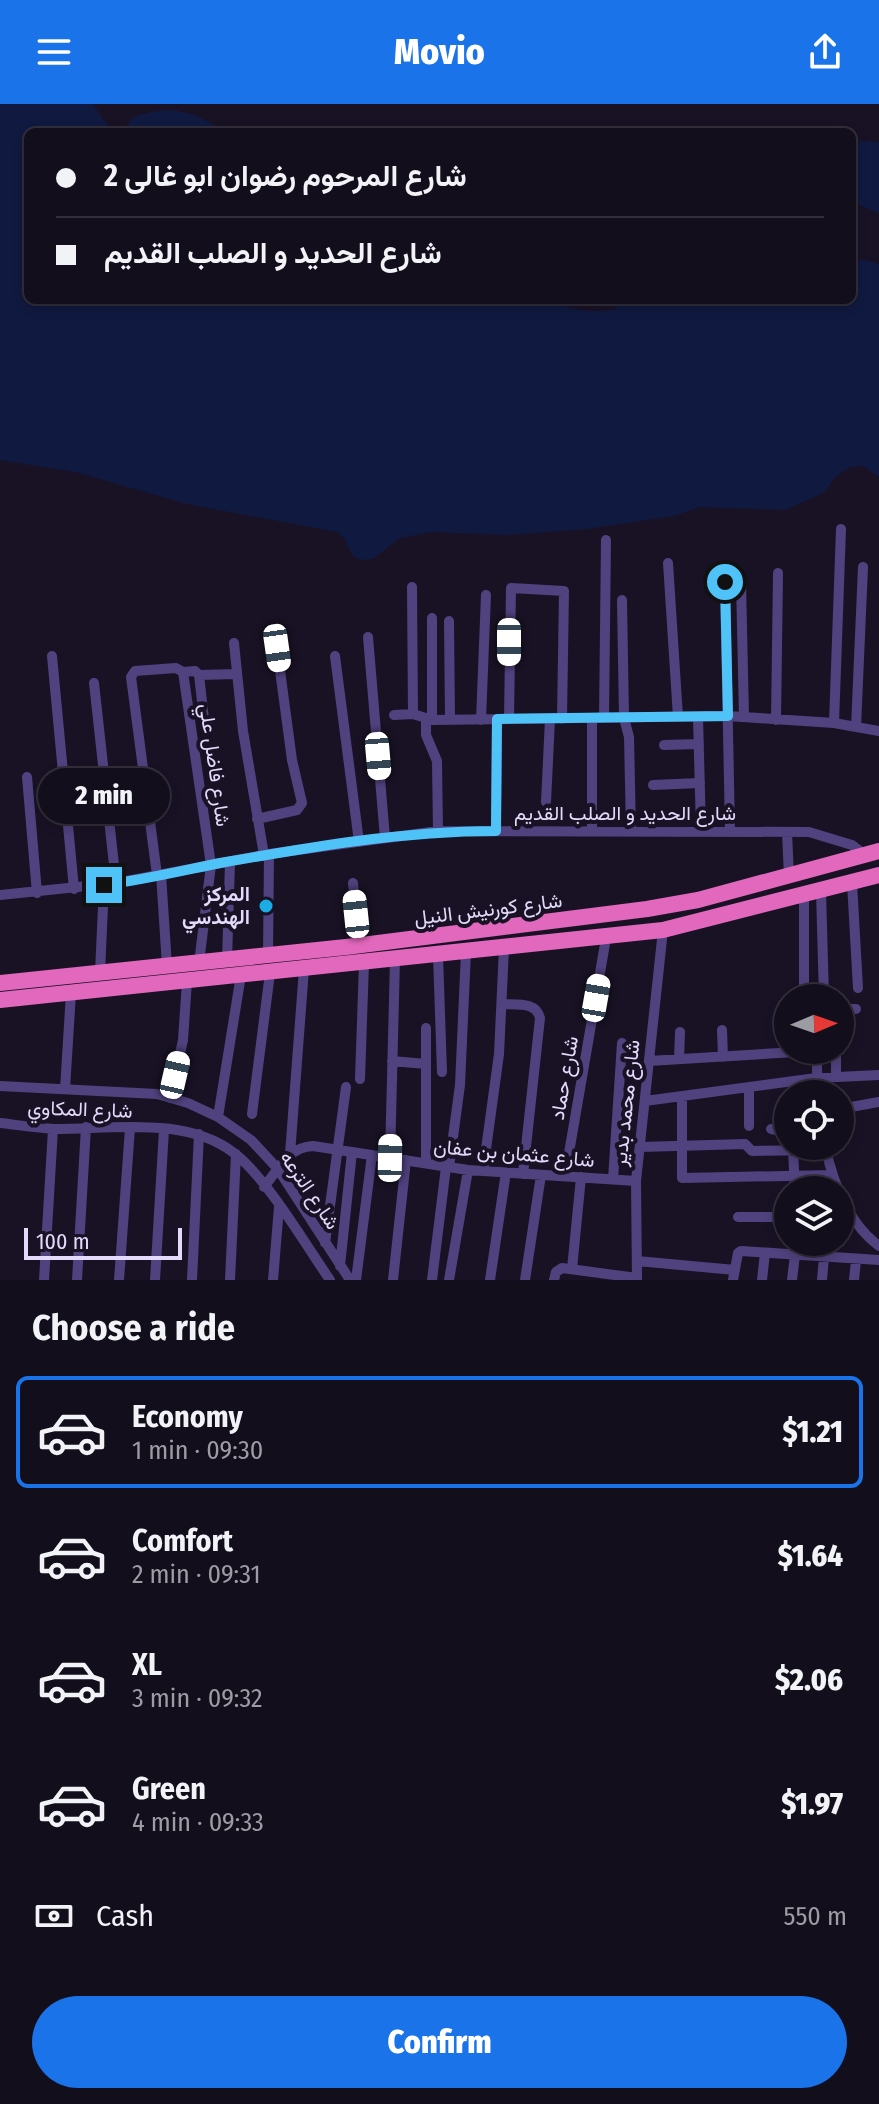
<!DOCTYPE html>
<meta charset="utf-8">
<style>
body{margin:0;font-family:"Fira Sans Condensed",Vazirmatn,sans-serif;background:#201c29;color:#f1f3f6;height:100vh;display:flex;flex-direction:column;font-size:30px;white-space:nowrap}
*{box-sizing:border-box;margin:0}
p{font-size:26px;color:#9d9ca3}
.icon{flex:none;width:44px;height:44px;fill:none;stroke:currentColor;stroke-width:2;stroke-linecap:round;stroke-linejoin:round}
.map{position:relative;height:1176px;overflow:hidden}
.panel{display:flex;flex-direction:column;background:#130e1c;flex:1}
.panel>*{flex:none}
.guide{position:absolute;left:24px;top:24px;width:832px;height:176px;border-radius:12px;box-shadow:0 4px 12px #0003,0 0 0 2px #322e3b;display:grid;align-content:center;height:176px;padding:0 32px;background:#130e1c}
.needle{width:52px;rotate:88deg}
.tools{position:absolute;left:774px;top:880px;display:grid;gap:16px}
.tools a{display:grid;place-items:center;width:80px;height:80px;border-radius:50%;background:#130e1c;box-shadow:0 4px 12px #0003,0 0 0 2px #322e3b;font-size:40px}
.scale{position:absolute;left:24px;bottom:20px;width:158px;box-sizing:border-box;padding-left:8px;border:4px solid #e4dafb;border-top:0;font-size:22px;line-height:28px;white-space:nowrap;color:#e4dafb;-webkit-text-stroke:6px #191225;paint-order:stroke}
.end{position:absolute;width:36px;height:36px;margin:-18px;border:10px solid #4fc3f7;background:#111;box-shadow:0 0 0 4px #111}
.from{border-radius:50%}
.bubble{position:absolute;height:56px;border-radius:28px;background:#130e1c;box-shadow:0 4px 12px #0003,0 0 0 2px #322e3b;font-size:26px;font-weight:800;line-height:56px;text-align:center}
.car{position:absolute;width:24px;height:48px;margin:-24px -12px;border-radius:10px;box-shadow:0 0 6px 2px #0007;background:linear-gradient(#fff 24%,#345 0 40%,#fff 0 76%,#345 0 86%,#fff 0)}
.guide b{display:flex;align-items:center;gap:28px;height:76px;font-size:30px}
.guide b+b{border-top:2px solid #322e3b}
.guide i{width:20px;height:20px;background:#f1f3f6}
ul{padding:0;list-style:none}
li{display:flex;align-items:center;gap:24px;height:112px;margin:0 16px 12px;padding:0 16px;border:4px solid transparent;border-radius:12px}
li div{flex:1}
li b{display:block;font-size:30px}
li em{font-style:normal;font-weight:800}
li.on{border-color:#1a73e8}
li>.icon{width:72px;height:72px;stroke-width:1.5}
h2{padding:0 32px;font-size:36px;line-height:96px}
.pay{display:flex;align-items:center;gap:20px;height:88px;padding:0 32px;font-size:30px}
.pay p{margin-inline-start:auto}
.button{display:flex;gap:16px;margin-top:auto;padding:16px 32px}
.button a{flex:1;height:92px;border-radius:48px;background:#1a73e8;color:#fff;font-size:32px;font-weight:800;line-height:92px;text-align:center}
header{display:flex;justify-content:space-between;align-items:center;height:104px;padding:0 32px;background:#1a73e8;color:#fff;font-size:36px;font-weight:800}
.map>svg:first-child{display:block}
</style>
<header><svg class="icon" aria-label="menu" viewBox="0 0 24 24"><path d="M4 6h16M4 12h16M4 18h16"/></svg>Movio<svg class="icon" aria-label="share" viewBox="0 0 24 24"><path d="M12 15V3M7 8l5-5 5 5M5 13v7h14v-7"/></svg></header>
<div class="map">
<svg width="879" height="1176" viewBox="0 0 879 1176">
<rect width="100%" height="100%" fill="#191225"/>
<!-- water -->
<path fill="#10193f" d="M0,0h93c7,10 15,26 28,28 5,-5 8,-11 13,-15 33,-13 62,-7 89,15h-195v168h519c22,9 44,14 68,9l6,-9h231v-36l10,-5 17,5v213l-16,-11 -13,1 -15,10 -10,15 -40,18 -85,-3 -26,9 -87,13 -80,6 -76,-3 -31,6 -27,21 -13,1 -8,-5 -8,-17 -7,-6 -150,-28 -112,-32 -75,-12z
M852,36l27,2v71l-27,-11z"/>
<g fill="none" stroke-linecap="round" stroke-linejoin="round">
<!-- minor -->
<path stroke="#50427e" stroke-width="10" d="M668,459l10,154
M725,478l5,249
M741,478l3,135
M412,483l1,127
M622,496l2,118 5,19 2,94
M449,517l1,99
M368,533l17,201
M234,539l9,88 21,124
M52,552l22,233
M335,552l24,186
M183,568l12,-1 4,4 6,53
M199,571l38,-1
M94,579l22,200
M394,611l19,-1 19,6 296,-4 106,7 45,8
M698,613l3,114
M592,614v113
M604,614l2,-178
M426,615v16l11,26 1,70
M509,615l2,-131 53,3 -2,128
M432,616v-102
M481,616l5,-125
M776,616l2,-147
M834,619l7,-194
M856,623l7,-160
M664,641l35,-1
M27,673l10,116
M653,681l47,-2
M546,698l4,-83
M257,715l40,-9 5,-7 -10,-43 -15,-112
M496,727l1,-112
M787,728l2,45
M161,770l6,92
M157,771l-26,-198 4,-6 41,-3 7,4 28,193 -12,98
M353,779l6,62
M852,779l6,105
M821,787l3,107
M0,791l116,-12 153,-29 169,-23 371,1 43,13 14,11
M804,792v102
M268,851l1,-101
M438,851l4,117
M227,856l3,-98
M100,868l4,-87
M502,900c14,1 34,-3 38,14l-17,156
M840,905h16
M426,924v135
M722,926l1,27
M836,946v27
M679,955l1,-27
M392,957l34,3
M649,957l164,-10 4,4v39
M360,975l4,-116
M0,982l157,8 31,9 30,14 33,23 27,29 72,111
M749,983v39
M65,985l6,-96
M682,992v82l151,-3
M170,994l13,-58 4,-59
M645,997l171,-23 63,-3
M840,1005l39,-7
M252,1010l18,-141
M218,1013l23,-142
M0,1019c18,2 37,5 55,6 58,0 131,-13 179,24 33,25 71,91 96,127
M771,1025l17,3
M825,1042c8,36 24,78 54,100
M640,1043l105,-3 7,7 74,-1
M793,1046l2,40
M290,1050l14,-185
M390,1054l5,-199
M449,1063l11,-82 6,-133
M483,1067l16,-117 5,-106
M565,1072l41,-238
M613,1075l9,-136
M264,1083c14,-17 24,-40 49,-41l155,24 168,11
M738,1113h50
M840,1113h12
M325,1139l21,-156
M637,1157l98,9
M340,1162l12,-114
M572,1165l9,-92
M44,1176l9,-151
M77,1176l9,-153
M119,1176l11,-152
M155,1176l9,-150
M192,1176l7,-146
M230,1176l6,-126
M273,1176l6,-73
M356,1176l16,-125
M393,1176l13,-120
M432,1176l14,-113
M449,1176l19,-110
M490,1176l16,-108
M525,1176l16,-105
M554,1176l2,-8 6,-4 75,10
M637,1176l-1,-99 27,-251
M733,1176l5,-27 3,-2 138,9
M762,1176l3,-27
M792,1176l3,-25
M822,1176l2,-22
M854,1176l2,-20"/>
<!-- trunk -->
<path stroke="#e268bd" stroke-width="16" d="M0,879l346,-36 301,-38 51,-9 181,-49
M0,896l663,-70 216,-55"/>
</g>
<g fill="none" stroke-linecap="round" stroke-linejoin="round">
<!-- route -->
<path stroke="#4fc3f7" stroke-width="10" d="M104,781c39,-5 77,-14 116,-22 91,-16 183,-32 276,-32l1,-112 231,-3 -3,-134"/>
</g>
<!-- markers -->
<circle fill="#1bace5" stroke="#191225" stroke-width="3" cx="266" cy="802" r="8"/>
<g text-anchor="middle" stroke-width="8" stroke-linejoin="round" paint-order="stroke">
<!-- street labels -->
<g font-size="20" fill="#e4dafb" stroke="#191225">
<text transform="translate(215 661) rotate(82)" y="7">شارع فاضل علي</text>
<text x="625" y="716">شارع الحديد و الصلب القديم</text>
<text transform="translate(488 805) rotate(-7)" y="7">شارع كورنيش النيل</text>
<text transform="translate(564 974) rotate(-80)" y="7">شارع حماد</text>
<text transform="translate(626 999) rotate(-84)" y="7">شارع محمد بدير</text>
<text transform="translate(80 1005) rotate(2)" y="7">شارع المكاوي</text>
<text transform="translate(514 1049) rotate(5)" y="7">شارع عثمان بن عفان</text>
<text transform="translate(310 1086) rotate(56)" y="7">شارع الترعه</text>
</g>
<!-- poi labels -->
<g font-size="20" font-weight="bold" fill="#e4dafb" stroke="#191225" text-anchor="end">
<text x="250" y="797">المركز<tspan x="250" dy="23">الهندسي</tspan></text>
</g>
</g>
</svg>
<div class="tools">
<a><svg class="needle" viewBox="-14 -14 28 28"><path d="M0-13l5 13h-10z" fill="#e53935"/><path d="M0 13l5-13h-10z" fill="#9d9ca3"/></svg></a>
<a><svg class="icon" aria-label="locate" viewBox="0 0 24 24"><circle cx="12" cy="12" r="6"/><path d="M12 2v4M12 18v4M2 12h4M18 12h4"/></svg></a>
<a><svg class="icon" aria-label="layers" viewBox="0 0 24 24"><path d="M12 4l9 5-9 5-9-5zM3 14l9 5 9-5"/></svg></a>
</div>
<div class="scale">100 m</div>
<i class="end from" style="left:725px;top:478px"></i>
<i class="end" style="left:104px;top:781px"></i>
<div class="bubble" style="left:38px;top:664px;width:132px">2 min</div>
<i class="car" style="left:509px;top:538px;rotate:180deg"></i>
<i class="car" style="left:277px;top:544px;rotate:172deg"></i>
<i class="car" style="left:378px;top:652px;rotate:175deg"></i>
<i class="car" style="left:356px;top:810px;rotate:354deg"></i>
<i class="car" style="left:596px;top:894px;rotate:10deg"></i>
<i class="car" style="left:175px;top:971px;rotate:13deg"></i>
<i class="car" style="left:390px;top:1054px;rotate:1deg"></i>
<div class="guide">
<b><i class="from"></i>شارع المرحوم رضوان ابو غالى 2</b>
<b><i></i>شارع الحديد و الصلب القديم</b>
</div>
</div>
<section class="panel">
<h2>Choose a ride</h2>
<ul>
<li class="on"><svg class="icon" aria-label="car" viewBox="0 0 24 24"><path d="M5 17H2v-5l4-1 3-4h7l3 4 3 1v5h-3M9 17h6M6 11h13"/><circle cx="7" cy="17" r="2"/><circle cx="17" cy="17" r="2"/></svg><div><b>Economy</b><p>1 min · 09:30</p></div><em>$1.21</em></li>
<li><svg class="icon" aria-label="car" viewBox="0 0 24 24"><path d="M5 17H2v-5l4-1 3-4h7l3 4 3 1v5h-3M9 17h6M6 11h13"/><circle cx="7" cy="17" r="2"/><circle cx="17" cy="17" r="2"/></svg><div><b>Comfort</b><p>2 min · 09:31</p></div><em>$1.64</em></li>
<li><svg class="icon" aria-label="car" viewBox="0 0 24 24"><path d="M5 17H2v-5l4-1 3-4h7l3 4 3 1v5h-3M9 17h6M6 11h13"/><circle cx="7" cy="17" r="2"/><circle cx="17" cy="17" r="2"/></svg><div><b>XL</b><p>3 min · 09:32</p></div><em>$2.06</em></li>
<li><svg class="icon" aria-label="car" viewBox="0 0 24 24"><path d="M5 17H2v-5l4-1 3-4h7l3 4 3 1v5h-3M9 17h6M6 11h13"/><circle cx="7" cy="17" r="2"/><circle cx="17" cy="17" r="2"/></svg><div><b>Green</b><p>4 min · 09:33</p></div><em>$1.97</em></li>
</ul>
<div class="pay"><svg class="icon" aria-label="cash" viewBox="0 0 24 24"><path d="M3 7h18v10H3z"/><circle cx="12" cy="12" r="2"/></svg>Cash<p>550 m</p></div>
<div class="button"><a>Confirm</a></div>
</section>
